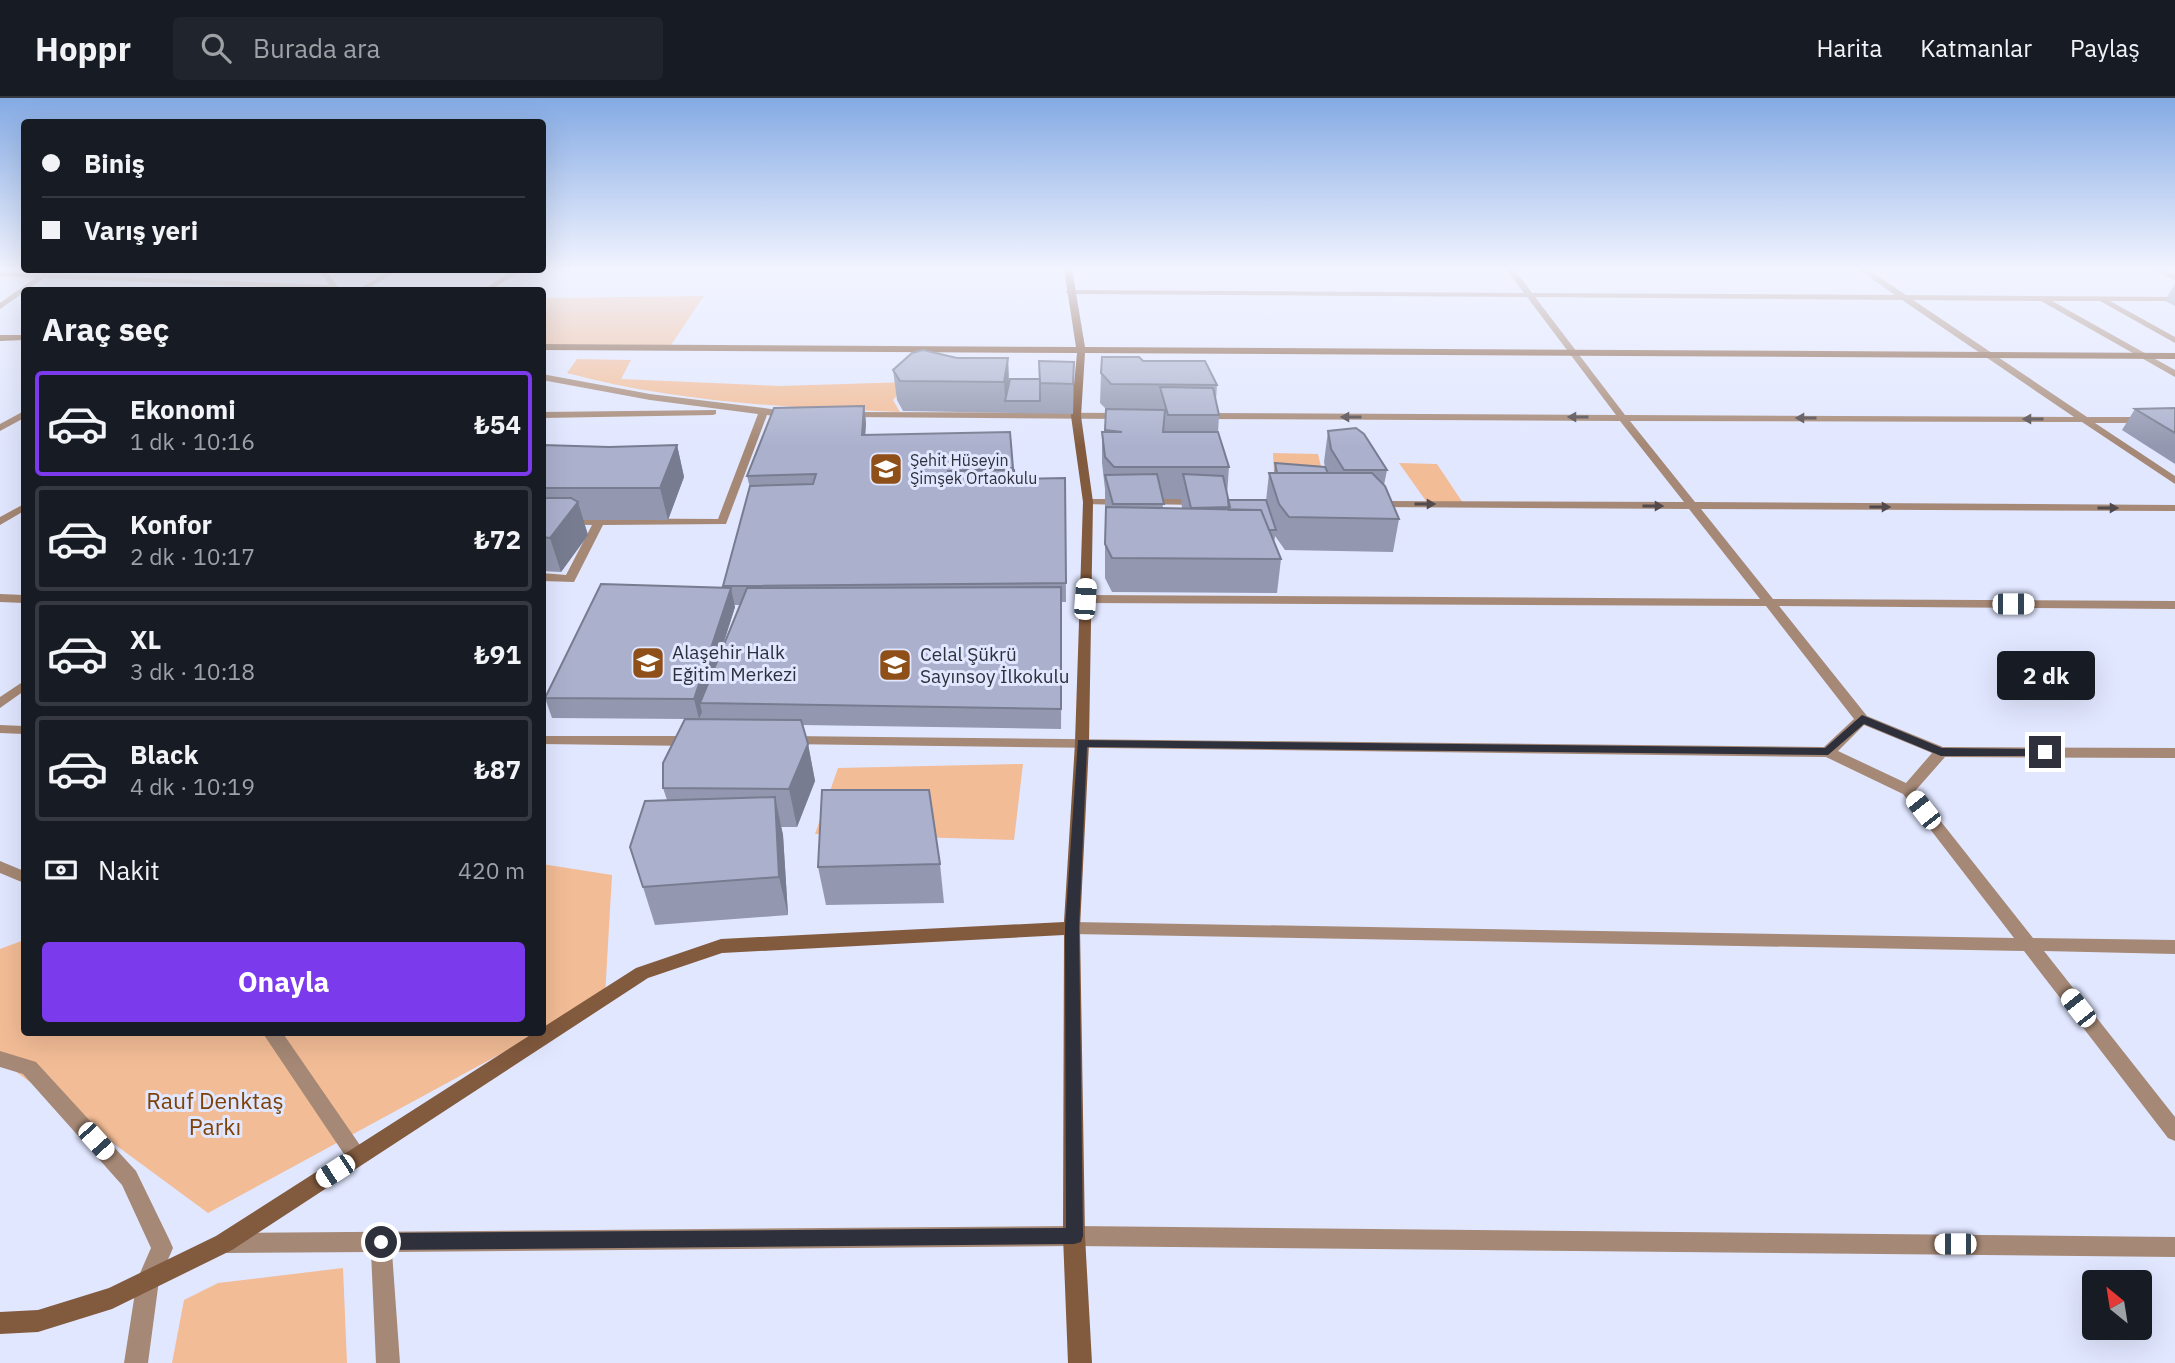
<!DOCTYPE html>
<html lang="tr">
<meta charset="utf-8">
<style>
body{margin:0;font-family:"IBM Plex Sans",sans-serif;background:#20242c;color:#f1f3f6;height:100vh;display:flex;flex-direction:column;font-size:26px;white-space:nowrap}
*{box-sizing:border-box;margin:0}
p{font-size:23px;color:#9ea1a6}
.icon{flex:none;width:38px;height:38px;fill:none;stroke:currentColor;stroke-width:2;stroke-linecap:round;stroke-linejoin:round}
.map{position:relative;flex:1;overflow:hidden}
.panel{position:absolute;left:21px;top:189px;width:525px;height:749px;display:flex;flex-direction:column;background:#171b24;border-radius:7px;box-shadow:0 7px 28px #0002}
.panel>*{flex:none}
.top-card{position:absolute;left:21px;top:21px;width:525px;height:154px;border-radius:7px;box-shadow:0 7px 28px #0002;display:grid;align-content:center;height:154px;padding:0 21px;background:#171b24}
.needle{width:46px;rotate:330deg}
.controls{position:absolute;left:2082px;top:1172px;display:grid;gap:14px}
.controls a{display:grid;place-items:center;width:70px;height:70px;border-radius:7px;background:#171b24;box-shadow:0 7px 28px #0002;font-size:35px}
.end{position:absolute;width:32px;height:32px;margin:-16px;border:9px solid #2e303c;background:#fff;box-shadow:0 0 0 4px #fff}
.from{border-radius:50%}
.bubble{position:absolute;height:49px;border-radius:7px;background:#171b24;box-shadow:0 7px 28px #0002;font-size:23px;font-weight:700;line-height:49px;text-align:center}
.car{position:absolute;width:21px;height:42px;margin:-21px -10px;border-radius:9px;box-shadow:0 0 5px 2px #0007;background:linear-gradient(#fff 24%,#345 0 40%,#fff 0 76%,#345 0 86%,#fff 0)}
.top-card b{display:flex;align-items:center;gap:24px;height:66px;font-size:26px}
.top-card b+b{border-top:2px solid #363941}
.top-card i{width:18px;height:18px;background:#f1f3f6}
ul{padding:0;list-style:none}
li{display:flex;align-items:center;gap:21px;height:105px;margin:0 14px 10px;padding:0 7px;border:4px solid #363941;border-radius:7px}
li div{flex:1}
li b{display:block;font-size:26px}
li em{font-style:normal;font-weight:700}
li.active{border-color:#7c3aed}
li>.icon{width:63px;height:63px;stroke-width:1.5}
h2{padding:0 21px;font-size:32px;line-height:84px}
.pay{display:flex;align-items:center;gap:18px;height:77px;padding:0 21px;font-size:26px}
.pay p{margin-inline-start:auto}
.cta{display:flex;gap:14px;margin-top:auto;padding:14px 21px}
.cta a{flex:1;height:80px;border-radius:7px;background:#7c3aed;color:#fff;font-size:28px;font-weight:700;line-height:80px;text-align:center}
header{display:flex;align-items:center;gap:42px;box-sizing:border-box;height:98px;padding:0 35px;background:#171b24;border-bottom:2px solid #363941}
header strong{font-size:33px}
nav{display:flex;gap:38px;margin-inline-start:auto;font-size:24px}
.search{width:490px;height:63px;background:#20242c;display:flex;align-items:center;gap:18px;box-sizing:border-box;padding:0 24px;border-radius:7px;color:#9ea1a6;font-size:26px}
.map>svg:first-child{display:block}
</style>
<header>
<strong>Hoppr</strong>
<div class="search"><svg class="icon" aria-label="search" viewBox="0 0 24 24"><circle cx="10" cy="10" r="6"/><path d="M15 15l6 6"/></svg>Burada ara</div>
<nav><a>Harita</a><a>Katmanlar</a><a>Paylaş</a></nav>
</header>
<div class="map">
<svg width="2175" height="1265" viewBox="0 0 2175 1265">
<rect width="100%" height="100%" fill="#e1e7ff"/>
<!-- green -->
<path fill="#f2bc96" d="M704,198l-33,49 -128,-1 -1,-46z
M577,261l54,1 -10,19 158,7 130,-4 -16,18 7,12c-110,-4 -226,-10 -333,-39z
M1273,355l45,1 6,25 -50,-4z
M1399,365l38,1 26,39 -37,-2z
M1023,666l-9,76 -199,-6 23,-66z
M542,766l70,11 -7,121 -63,34z
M24,842v92l515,1 -331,180 -208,-153v-111z
M343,1170l4,95h-175l12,-63 34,-17z"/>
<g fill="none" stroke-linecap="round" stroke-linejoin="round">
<!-- street -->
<path fill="#a58875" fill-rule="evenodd" d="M1506,171h8l18,24 363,2 -37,-26h9l39,26 269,2v4h-65l65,36v6l-75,-42h-48l123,69v7l-134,-76 -128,-1 174,117h88v6h-80l80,53v8l-93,-62 -452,-1 65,81 480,3v6l-474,-2 72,90 402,2v8l-396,-3 88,110 76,31 232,1v10l-230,-1 -29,33 117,148 142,2v14l-131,-3 131,166v24l-7,-3 -144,-187 -952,-17 -6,-2 -2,-4 2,-4 6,-2 942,16 -111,-144 -77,-37 -1042,-13 -2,-3 2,-3 5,-2 1035,11 30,-28 -88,-113 -681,-3 -6,-4 6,-4 675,4 -71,-90 -313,-2 -5,-3 5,-3 308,1 -64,-81 -418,-2 -5,-3 5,-3 414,2 -89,-118 -458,-3 -4,-2 4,-2 455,3zM1535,199l367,3 172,117 -449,-2zM1864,627l68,28 -26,30 -68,-32z
M2152,171h9l14,6v5z
M319,172h7l14,20 -296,-12 -44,31v-6l35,-25 -35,-2v-4l329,13z
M391,172h8l-33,20h-9z
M514,172h8l-31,20h-8z
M542,276l108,20 114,14 26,4 5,3 -5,3 -23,-3 -41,109 -123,1 -29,57 -32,-1v-8l24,2 26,-50 -50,-1v-6l176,1 40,-105 -108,-14 -108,-20z
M716,312v4l-3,1 -171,3v-6z
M24,313v7l-24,13v-7z
M849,314l273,1 5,3 -5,3 -276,-2 -2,-2z
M1088,401h37l5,3 -5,3 -41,-1v-4z
M1145,401h53l5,3 -5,3 -57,-1v-4z
M24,406v7l-24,14v-8z
M0,496l24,1v8l-24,-1z
M24,583v10l-24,17v-11z
M0,627l24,1v8l-24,-1z
M542,638h150l7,5 -7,5 -150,-2z
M0,763l24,10v12l-24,-10z
M262,934h20l82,119 3,6 -3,6 -7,3 -7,-3z
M0,953l36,11 100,109 34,70 3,7 -14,32 -11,83h-24l13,-83 14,-32 -29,-63 -99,-111 -23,-7z
M1074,1128l1101,11v20l-1101,-11 -682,6 8,111h-24l-5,-111 -145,1 -8,-3 -3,-7 3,-7 8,-3z"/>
<!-- secondary -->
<path fill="#825a3e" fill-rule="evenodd" d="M1064,171h8l13,78 1090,6v6l-1090,-6 -4,63 12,86 -4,241 -9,185 5,308 7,127h-24l-5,-127 1,-301 -342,18 -74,25 -416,272 -120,59 -74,23 -38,2v-22l38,-2 71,-22 107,-52 319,-204h7v-4l94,-60 85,-29 343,-17 11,-179 8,-241 -12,-86 6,-63 -535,-3v-6l534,3z
M0,237h24v5l-24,1z"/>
</g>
<!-- wall -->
<path fill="#9398b0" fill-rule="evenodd" d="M2175,185v23l-10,-5z
M957,260h51l1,26 31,-5 34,-17 -1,52 -170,-3 -6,-11 -4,-30z
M1143,263l74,24 -1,15 3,15 -1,18 11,34 -2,28 1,5 38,1 3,-28h5l1,-10 50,4 -1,-5 4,-31 59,39 -3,15 15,34 -6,33 -108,-2 -10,-14 -1,7 7,16 -4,34 -165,-1 -7,-14v-89l-3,-26v-31h3l1,-23 -6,-6 1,-30zM1162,401h19l1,9h-19z
M864,308l2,17 -1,12 148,33 2,11 50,-1 1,124h-4l-1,127 -259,-4 6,19 7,37 -18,46h-16l2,8 5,80 -133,10 -12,-38 24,-87 -4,-12 22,-69 -133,-1 -7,-20 179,-110 -1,-2 27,-98 -3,-12zM734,507h6l-19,47 14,-45z
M2175,310v56l-53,-34 13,-21z
M542,347l67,2 68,-2 7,32 -16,43h-85l5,15 -27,37 -19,-1z
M940,766l4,39 -118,2 -8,-38z"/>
<!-- shaded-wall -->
<path fill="#787c90" d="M1008,260l1,29 -4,14 1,11 -2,-30z
M1074,264v30l-1,22v-30z
M864,308l2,17 -2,29 -2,-17z
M677,347l7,32 -16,43 -8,-32z
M578,404l10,33 -27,37 -11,-34z
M731,490l4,19 -31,96h-4l2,9 -3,7 -5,-20z
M808,646l7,37 -18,46 -8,-38z
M775,699l8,38 5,80 -9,-38z"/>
<!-- building -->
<path fill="#abb1cd" stroke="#787c90" stroke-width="2" d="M923,252l34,8h51l-4,24 -104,-1 -7,-11 19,-17z
M1102,259h37l4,4h62l12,24 -106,-1 -10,-11z
M1039,263l35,1 -1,22 -33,-1z
M1010,281h30v22h-35z
M1160,289l53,1 6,27h-51z
M864,308l-2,29 148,-3 3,36 -66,3 67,-1 1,9 50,-1 1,105 -343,3 27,-100 63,-2 3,-10 -69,2 27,-68z
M2175,310v25l-40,-24z
M1106,311l59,1 -2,22h55l11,35h-115l-9,-10 -3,-25h20l-17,-2z
M1356,330l8,6 23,36h-43l-13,-21 -3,-18z
M542,347l67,2 68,-2 -17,43h-118z
M1275,365l50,4 3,6h-51z
M1269,375h103l13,13 14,33 -110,-2 -10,-13z
M1157,376l7,30h-51l-8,-29z
M1183,376l40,2 7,31 -39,1z
M542,400h29l7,4 -28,36 -8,-1z
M1228,402h38l10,30h-7l-8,-20h-32z
M1106,409l155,3 20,49 -169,-1 -7,-14z
M601,486l130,4 -37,111 -149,-1z
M1061,489v122l-361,-6 47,-115z
M685,621l116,1 7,24 -19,45 -126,-1v-25z
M822,692h107l11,74 -122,3z
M775,699l4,80 -136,10 -13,-40 15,-46z"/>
<!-- one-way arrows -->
<defs><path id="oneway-solid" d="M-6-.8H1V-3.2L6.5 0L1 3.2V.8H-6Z" transform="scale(1.75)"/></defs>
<g fill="#524a4d">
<use href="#oneway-solid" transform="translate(1351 319) rotate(-180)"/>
<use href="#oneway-solid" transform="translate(1578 319) rotate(-180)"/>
<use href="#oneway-solid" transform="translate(1806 320) rotate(-180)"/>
<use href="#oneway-solid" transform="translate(2033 321) rotate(-180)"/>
<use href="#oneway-solid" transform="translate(1425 406)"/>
<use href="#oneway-solid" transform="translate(1653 408)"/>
<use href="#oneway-solid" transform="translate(1880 409)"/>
<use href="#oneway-solid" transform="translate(2108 410)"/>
</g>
<!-- sky -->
<linearGradient id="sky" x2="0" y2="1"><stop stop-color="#84aae4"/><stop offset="0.49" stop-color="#f2f4ff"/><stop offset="1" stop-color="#f2f4ff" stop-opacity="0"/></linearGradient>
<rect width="2175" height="348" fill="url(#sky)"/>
<!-- route -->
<path fill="#2e303c" d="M1862,617l80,33 103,1 6,3 -6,4h-104l-77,-32 -36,31 -741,-8 -8,181 4,308 -2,6 -7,2 -693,6 -6,-3 -3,-5 3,-6 6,-3 685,-5 -1,-300 13,-188 747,8z"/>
<!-- icons -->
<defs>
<symbol id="school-square" viewBox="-11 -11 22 22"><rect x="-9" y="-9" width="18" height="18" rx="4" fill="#8f4f18" stroke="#e1e7ff"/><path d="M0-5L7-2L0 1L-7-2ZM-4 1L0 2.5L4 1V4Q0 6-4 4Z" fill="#fff"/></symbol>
</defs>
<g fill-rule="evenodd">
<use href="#school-square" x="867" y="352" width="38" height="38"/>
<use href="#school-square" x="629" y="546" width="38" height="38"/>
<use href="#school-square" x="876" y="548" width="38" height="38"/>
</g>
<g text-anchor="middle" stroke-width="6" stroke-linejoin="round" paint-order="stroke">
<!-- far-poi labels -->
<g font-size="16" fill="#2e303c" stroke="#e1e7ff" text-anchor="start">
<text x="910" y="368">Şehit Hüseyin<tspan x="910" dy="18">Şimşek Ortaokulu</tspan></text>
</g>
<!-- poi labels -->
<g font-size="19" fill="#2e303c" stroke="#e1e7ff" text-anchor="start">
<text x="672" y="561">Alaşehir Halk<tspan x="672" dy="22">Eğitim Merkezi</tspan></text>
<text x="920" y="563">Celal Şükrü<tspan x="920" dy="22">Sayınsoy İlkokulu</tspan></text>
</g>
<!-- near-park labels -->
<g font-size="23" fill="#7e4209" stroke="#e1e7ff">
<text x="215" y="1011">Rauf Denktaş<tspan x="215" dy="26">Parkı</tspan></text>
</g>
</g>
</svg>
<div class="controls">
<a><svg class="needle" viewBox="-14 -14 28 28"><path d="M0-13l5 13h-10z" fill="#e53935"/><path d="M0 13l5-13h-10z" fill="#9ea1a6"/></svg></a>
</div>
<i class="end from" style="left:381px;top:1144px"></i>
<i class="end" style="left:2045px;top:654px"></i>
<div class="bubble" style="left:1997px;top:553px;width:98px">2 dk</div>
<i class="car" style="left:1085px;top:501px;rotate:4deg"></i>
<i class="car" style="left:2013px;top:506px;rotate:90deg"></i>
<i class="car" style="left:1923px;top:712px;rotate:322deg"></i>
<i class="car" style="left:2078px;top:910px;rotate:322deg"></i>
<i class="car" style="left:96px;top:1043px;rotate:138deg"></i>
<i class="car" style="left:335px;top:1073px;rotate:237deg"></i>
<i class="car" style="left:1955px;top:1146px;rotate:270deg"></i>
<div class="top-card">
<b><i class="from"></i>Biniş</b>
<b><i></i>Varış yeri</b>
</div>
<section class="panel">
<h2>Araç seç</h2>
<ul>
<li class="active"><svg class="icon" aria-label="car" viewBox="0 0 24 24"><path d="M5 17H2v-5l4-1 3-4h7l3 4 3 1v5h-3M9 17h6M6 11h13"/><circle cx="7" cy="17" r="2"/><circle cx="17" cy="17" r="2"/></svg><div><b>Ekonomi</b><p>1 dk · 10:16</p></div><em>₺54</em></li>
<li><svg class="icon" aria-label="car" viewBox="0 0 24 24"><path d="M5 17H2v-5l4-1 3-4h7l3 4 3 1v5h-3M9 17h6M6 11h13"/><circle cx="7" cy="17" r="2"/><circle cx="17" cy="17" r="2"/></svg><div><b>Konfor</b><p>2 dk · 10:17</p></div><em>₺72</em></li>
<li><svg class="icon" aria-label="car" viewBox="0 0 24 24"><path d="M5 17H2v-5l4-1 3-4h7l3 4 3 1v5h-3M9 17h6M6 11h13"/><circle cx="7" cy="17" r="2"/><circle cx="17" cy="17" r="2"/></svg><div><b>XL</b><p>3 dk · 10:18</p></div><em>₺91</em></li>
<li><svg class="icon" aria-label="car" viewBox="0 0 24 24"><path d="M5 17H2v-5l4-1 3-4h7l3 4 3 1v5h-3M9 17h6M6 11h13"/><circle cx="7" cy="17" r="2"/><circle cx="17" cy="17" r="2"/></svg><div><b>Black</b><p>4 dk · 10:19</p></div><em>₺87</em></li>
</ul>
<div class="pay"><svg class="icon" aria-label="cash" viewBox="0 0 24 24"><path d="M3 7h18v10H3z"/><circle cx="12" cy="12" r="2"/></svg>Nakit<p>420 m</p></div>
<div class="cta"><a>Onayla</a></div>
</section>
</div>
